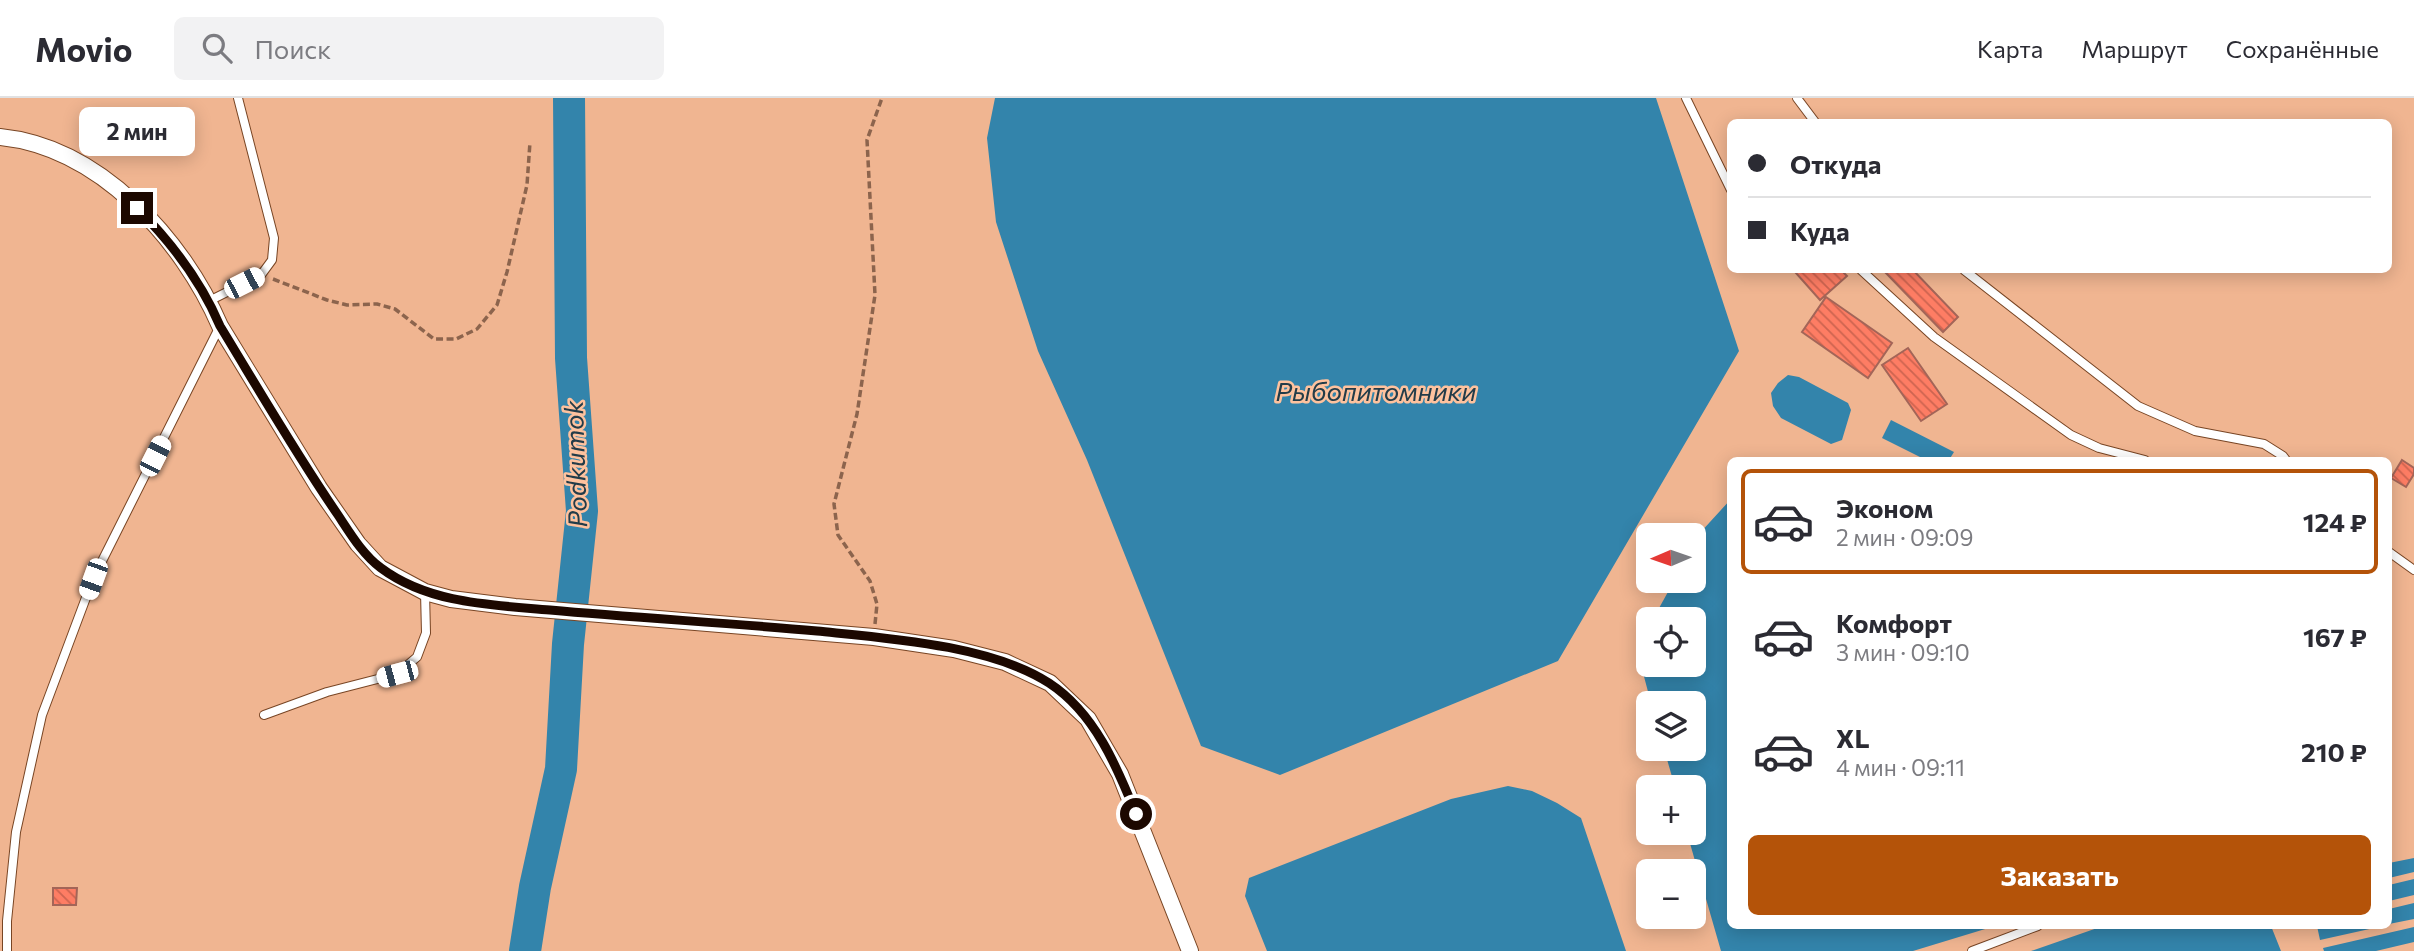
<!DOCTYPE html>
<html lang="ru">
<meta charset="utf-8">
<style>
body{margin:0;font-family:Commissioner,sans-serif;background:#f2f2f3;color:#2b2b33;height:100vh;display:flex;flex-direction:column;font-size:26px;white-space:nowrap}
*{box-sizing:border-box;margin:0}
p{font-size:23px;color:#7c7c81}
.icon{flex:none;width:38px;height:38px;fill:none;stroke:currentColor;stroke-width:2;stroke-linecap:round;stroke-linejoin:round}
.map{position:relative;flex:1;overflow:hidden}
.sheet{position:absolute;left:1727px;top:359px;width:665px;height:472px;display:flex;flex-direction:column;background:#fff;border-radius:10px;box-shadow:0 4px 18px #0003}
.sheet>*{flex:none}
.guide{position:absolute;left:1727px;top:21px;width:665px;height:154px;border-radius:10px;box-shadow:0 4px 18px #0003;display:grid;align-content:center;height:154px;padding:0 21px;background:#fff}
.needle{width:46px;rotate:268deg}
.tools{position:absolute;left:1636px;top:425px;display:grid;gap:14px}
.tools a{display:grid;place-items:center;width:70px;height:70px;border-radius:10px;background:#fff;box-shadow:0 4px 18px #0003;font-size:35px}
.end{position:absolute;width:32px;height:32px;margin:-16px;border:9px solid #1c0800;background:#fff;box-shadow:0 0 0 4px #fff}
.from{border-radius:50%}
.bubble{position:absolute;height:49px;border-radius:10px;background:#fff;box-shadow:0 4px 18px #0003;font-size:23px;font-weight:700;line-height:49px;text-align:center}
.car{position:absolute;width:21px;height:42px;margin:-21px -10px;border-radius:9px;box-shadow:0 0 5px 2px #0007;background:linear-gradient(#fff 24%,#345 0 40%,#fff 0 76%,#345 0 86%,#fff 0)}
.guide b{display:flex;align-items:center;gap:24px;height:66px;font-size:26px}
.guide b+b{border-top:2px solid #e1e1e2}
.guide i{width:18px;height:18px;background:#2b2b33}
ul{padding:12px 0 0;list-style:none}
li{display:flex;align-items:center;gap:21px;height:105px;margin:0 14px 10px;padding:0 7px;border:4px solid transparent;border-radius:10px}
li div{flex:1}
li b{display:block;font-size:26px}
li em{font-style:normal;font-weight:700}
li.on{border-color:#b45309}
li>.icon{width:63px;height:63px;stroke-width:1.5}
.primary-button{display:flex;gap:14px;margin-top:auto;padding:14px 21px}
.primary-button a{flex:1;height:80px;border-radius:10px;background:#b45309;color:#fff;font-size:28px;font-weight:700;line-height:80px;text-align:center}
header{display:flex;align-items:center;gap:42px;box-sizing:border-box;height:98px;padding:0 35px;background:#fff;border-bottom:2px solid #e1e1e2}
header strong{font-size:33px}
nav{display:flex;gap:38px;margin-inline-start:auto;font-size:24px}
.search{width:490px;height:63px;background:#f2f2f3;display:flex;align-items:center;gap:18px;box-sizing:border-box;padding:0 24px;border-radius:10px;color:#7c7c81;font-size:26px}
.map>svg:first-child{display:block}
</style>
<header>
<strong>Movio</strong>
<div class="search"><svg class="icon" aria-label="search" viewBox="0 0 24 24"><circle cx="10" cy="10" r="6"/><path d="M15 15l6 6"/></svg>Поиск</div>
<nav><a>Карта</a><a>Маршрут</a><a>Сохранённые</a></nav>
</header>
<div class="map">
<svg width="2414" height="853" viewBox="0 0 2414 853">
<defs>
<pattern id="building-back-hatch" width="6" height="6" patternUnits="userSpaceOnUse" patternTransform="scale(1.75)"><rect width="6" height="6" fill="#fe7d64"/><path d="M-1 5l2 2M0 0l6 6M5-1l2 2" fill="none" stroke="#cd6450"/></pattern>
</defs>
<rect width="100%" height="100%" fill="#f0b591"/>
<!-- water -->
<path fill="#3384ab" d="M995,0h661l83,253 -181,310 -278,114 -79,-29 -114,-286 -49,-109 -42,-129 -9,-84z
M1788,277l11,2 49,26 3,7 -9,30 -11,4 -50,-26 -8,-12 -2,-13 7,-10z
M1891,322l63,32 -5,8h-23l-44,-22z
M1731,401v427h264l-82,25h-192l-34,-118h7v-45l-19,-1 -11,-38h30v-45l-43,-1 -14,-53 11,-22v37h46v-45l-41,-1 21,-38h20v-36l5,-11z
M1508,688l24,5 25,12 24,15 45,133h-359l-22,-55 4,-18 202,-79z
M2414,760v14l-25,6v-15z
M2414,781v16l-25,6v-16z
M2414,805v16l-25,5v-15z
M2103,828h168l10,25h-250z
M2317,828h66l-63,14z
M2414,829v15l-38,9h-52l-1,-3z"/>
<g fill="none" stroke-linecap="round" stroke-linejoin="round">
<!-- river -->
<path stroke="#3384ab" stroke-width="32" d="M525,853l10,-64 26,-118 7,-125 14,-133 -11,-153 -2,-260"/>
</g>
<!-- building -->
<path fill="url(#building-back-hatch)" stroke="#a36558" stroke-width="2" d="M1799,172h42l6,6 -27,24 -24,-27z
M1883,172h30l45,47 -15,15z
M1826,199l66,46 -24,35 -66,-46z
M1908,250l39,56 -26,17 -39,-56z
M2402,362l12,8v6l-8,13 -15,-9z
M53,790h24l-1,17h-23z"/>
<g fill="none" stroke-linecap="round" stroke-linejoin="round">
<defs>
<path id="lane" d="M1686,0l45,92
M1797,0l18,24
M1861,172l73,67 137,98 28,13 46,12
M1964,172l174,136 57,25 69,13 19,12 3,4
M209,203l52,-26 11,-15 2,-22 -36,-140
M2389,454l25,18
M264,617l63,-23 70,-18 20,-17 9,-24 -1,-41
M7,853v-30l9,-89 26,-117 51,-136 127,-253
M1972,853l66,-25"/>
<path id="street" d="M0,39c100,10 183,103 220,189l99,162 39,56 22,24 45,24 26,7 64,8 359,30 80,12 51,13 45,21 38,36 32,55 70,177"/>
</defs>
<!-- lane casing -->
<use href="#lane" stroke="#784524" stroke-width="10"/>
<!-- street casing -->
<use href="#street" stroke="#784524" stroke-width="18"/>
<!-- path -->
<path stroke="#8c644d" stroke-width="3.5" stroke-dasharray="7 3.5" stroke-linecap="butt" d="M273,181l54,21 20,5 30,-1 18,5 39,30h22l21,-10 20,-24 10,-33 20,-87 3,-43
M875,526l2,-20 -7,-23 -32,-46 -4,-31 23,-90 18,-119 -8,-155 15,-42"/>
<!-- lane -->
<use href="#lane" stroke="#fff" stroke-width="8"/>
<!-- street -->
<use href="#street" stroke="#fff" stroke-width="16"/>
</g>
<g fill="none" stroke-linecap="round" stroke-linejoin="round">
<!-- route -->
<path stroke="#1c0800" stroke-width="9" d="M137,110c35,35 64,73 83,118 39,64 76,128 118,189 12,18 25,40 43,53 48,36 112,37 169,42 89,8 179,13 267,21 69,7 174,14 232,52 46,30 68,84 87,131"/>
</g>
<g text-anchor="middle" stroke-width="5" stroke-linejoin="round" paint-order="stroke">
<!-- water labels -->
<g font-size="26" font-style="italic" fill="#233c49" stroke="#fec29e">
<text x="1376" y="303">Рыбопитомники</text>
<text transform="translate(576 366) rotate(-92)" y="9">Podkumok</text>
</g>
</g>
</svg>
<div class="tools">
<a><svg class="needle" viewBox="-14 -14 28 28"><path d="M0-13l5 13h-10z" fill="#e53935"/><path d="M0 13l5-13h-10z" fill="#7c7c81"/></svg></a>
<a><svg class="icon" aria-label="locate" viewBox="0 0 24 24"><circle cx="12" cy="12" r="6"/><path d="M12 2v4M12 18v4M2 12h4M18 12h4"/></svg></a>
<a><svg class="icon" aria-label="layers" viewBox="0 0 24 24"><path d="M12 4l9 5-9 5-9-5zM3 14l9 5 9-5"/></svg></a>
<a>+</a>
<a>−</a>
</div>
<i class="end from" style="left:1136px;top:716px"></i>
<i class="end" style="left:137px;top:110px"></i>
<div class="bubble" style="left:79px;top:9px;width:116px">2 мин</div>
<i class="car" style="left:244px;top:185px;rotate:63deg"></i>
<i class="car" style="left:155px;top:358px;rotate:27deg"></i>
<i class="car" style="left:93px;top:481px;rotate:200deg"></i>
<i class="car" style="left:397px;top:576px;rotate:255deg"></i>
<div class="guide">
<b><i class="from"></i>Откуда</b>
<b><i></i>Куда</b>
</div>
<section class="sheet">
<ul>
<li class="on"><svg class="icon" aria-label="car" viewBox="0 0 24 24"><path d="M5 17H2v-5l4-1 3-4h7l3 4 3 1v5h-3M9 17h6M6 11h13"/><circle cx="7" cy="17" r="2"/><circle cx="17" cy="17" r="2"/></svg><div><b>Эконом</b><p>2 мин · 09:09</p></div><em>124 ₽</em></li>
<li><svg class="icon" aria-label="car" viewBox="0 0 24 24"><path d="M5 17H2v-5l4-1 3-4h7l3 4 3 1v5h-3M9 17h6M6 11h13"/><circle cx="7" cy="17" r="2"/><circle cx="17" cy="17" r="2"/></svg><div><b>Комфорт</b><p>3 мин · 09:10</p></div><em>167 ₽</em></li>
<li><svg class="icon" aria-label="car" viewBox="0 0 24 24"><path d="M5 17H2v-5l4-1 3-4h7l3 4 3 1v5h-3M9 17h6M6 11h13"/><circle cx="7" cy="17" r="2"/><circle cx="17" cy="17" r="2"/></svg><div><b>XL</b><p>4 мин · 09:11</p></div><em>210 ₽</em></li>
</ul>
<div class="primary-button"><a>Заказать</a></div>
</section>
</div>
